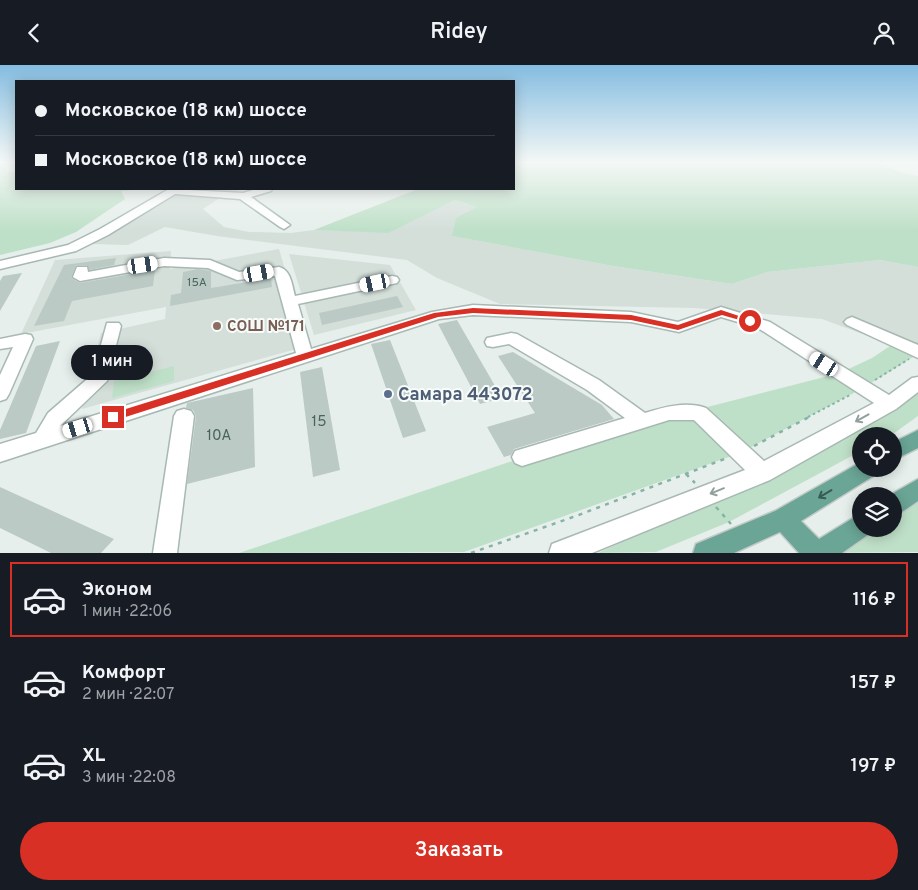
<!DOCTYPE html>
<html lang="ru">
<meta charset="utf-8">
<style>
body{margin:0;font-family:Overpass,sans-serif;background:#20242c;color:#f1f3f6;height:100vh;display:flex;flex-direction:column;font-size:19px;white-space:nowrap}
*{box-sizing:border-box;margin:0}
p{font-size:16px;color:#9ea1a6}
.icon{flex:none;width:28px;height:28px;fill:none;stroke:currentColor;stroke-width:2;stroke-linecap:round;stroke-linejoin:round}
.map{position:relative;height:488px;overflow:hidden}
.side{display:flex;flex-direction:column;background:#171b24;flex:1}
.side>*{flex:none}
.banner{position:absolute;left:15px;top:15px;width:500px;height:110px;border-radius:0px;box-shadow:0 2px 12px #0003;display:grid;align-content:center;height:110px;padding:0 20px;background:#171b24}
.controls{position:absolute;left:852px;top:362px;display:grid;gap:10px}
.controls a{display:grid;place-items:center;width:50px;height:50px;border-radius:50%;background:#171b24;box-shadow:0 2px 12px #0003;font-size:25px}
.end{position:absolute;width:22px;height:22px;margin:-11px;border:6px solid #d93025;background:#fff;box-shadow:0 0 0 2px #fff}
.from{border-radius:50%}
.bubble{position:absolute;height:35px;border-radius:18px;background:#171b24;box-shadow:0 2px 12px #0003;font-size:16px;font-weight:600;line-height:35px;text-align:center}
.car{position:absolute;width:15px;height:30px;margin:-15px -8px;border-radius:6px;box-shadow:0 0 4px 1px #0007;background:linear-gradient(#fff 24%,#345 0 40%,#fff 0 76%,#345 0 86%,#fff 0)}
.banner b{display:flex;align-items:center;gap:18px;height:48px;font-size:19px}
.banner b+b{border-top:1px solid #363941}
.banner i{width:12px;height:12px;background:#f1f3f6}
ul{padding:9px 0 0;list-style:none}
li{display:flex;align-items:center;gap:15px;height:75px;margin:0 10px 8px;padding:0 10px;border:2px solid transparent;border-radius:0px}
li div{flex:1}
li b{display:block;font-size:19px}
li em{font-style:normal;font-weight:600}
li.current{border-color:#d93025}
li>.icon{width:45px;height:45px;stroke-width:1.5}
.button{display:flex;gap:10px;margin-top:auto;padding:10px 20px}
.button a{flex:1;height:58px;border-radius:30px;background:#d93025;color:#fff;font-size:20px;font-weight:600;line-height:58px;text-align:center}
header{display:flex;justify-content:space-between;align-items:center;height:65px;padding:0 20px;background:#171b24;font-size:22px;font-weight:600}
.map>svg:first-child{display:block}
</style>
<header><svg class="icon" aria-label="back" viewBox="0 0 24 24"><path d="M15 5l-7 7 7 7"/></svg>Ridey<svg class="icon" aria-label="person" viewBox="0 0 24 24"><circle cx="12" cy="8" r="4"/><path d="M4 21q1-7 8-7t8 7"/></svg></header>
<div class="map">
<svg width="918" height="488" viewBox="0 0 918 488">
<rect width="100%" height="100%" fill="#e6efeb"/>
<!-- built -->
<path fill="#d4dfda" d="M181,124h61l-24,10 -15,10 21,18 25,5 42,1 23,-3 74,2 67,-32 22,7 -24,29 160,30 119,18 36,-12 112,-12 38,7v77l-20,3 -76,-28 -128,-11 -194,-4 -63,-26 -30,-18 -190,-24 -52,-9 -37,18 -37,-1z
M279,184l28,97 -225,63 19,-76 64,-14 1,-12 -145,27 34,-74 116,-9 -1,18z
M289,189l101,11 26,45 -102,25z"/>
<!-- green -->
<path fill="#bfe0c8" d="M0,97h16l-10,4v5l10,1v17h125l-20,2 4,8 -49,33 -26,11 -50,12z
M514,97h362l27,11 15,3v91l-38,-7 -112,12 -36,12 -119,-18 -161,-30 4,-18 21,-11 -22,-7 -67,33 -74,-3 104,-41h96z
M896,277h22v12l-55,34 -123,65 -276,99 -225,1 324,-109 277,-71 32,-15z
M174,301v15l-62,17 2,-17z
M918,325v26l-25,18 -4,2h-28v15l-132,71 -73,30 -58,1 152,-70z
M918,424v63l-98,1 41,-27v3h33v-24z"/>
<!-- building -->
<path fill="#bbcac4" d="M116,193l-2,7 -25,5 -2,-5h-11l-5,13 9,5 75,-13 -2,16 -81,15 -8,20 -30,5 30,-61z
M198,204l13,2v17l60,-10 1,9 -102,19 1,-11 10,-2 2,-21z
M22,208l-22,38v-30l3,-5z
M397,231l6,11 -81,18 -3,-12z
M457,255l45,78 -22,6 -42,-80z
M390,275l36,91 -23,7 -32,-94z
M60,276l-34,92 -26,6v-9l36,-84z
M513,287l89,53 12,14 -100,30 -3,6 -7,2 -17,-30 48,-14 -37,-57z
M322,302l18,103 -27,7 -13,-105z
M253,323l2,79 -68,17 9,-68 -3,-6 -7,-2 1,-5z
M0,422l114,52 -13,14h-50l-51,-25z"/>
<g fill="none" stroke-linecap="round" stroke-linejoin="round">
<defs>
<path id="minor" d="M169,124l74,4 14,-4h15l-1,2 -20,6 39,28 -6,4 -4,-2 -40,-28 -65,-5 -67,41 -32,16 -76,18v-8l68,-16 32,-16z
M164,193l46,2 29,12 40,-5c12,3 13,18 16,29l97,-20 5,1 2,3 -2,3 -99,21 13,45 121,-37 41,-7 158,7 47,10 43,-15 49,15 119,73 23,-17 6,-1v15l-22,17 -126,71 -178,73h-43l3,-9 193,-74 -51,-50h-25l-147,46 -7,-3 -3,-6 3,-6 110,-33 -38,-28 -78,-46 -16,3 -6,-1 -2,-4 2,-4 24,-5 6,1 82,46 46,33c19,-6 41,-12 61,-5l58,53 110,-58 -116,-75 -37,-11 -42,15 -48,-10 -158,-7 -34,4 -439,143v-18l36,-11 12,-20 45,-39 14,-51h12l2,3 -14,55 -47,45 236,-73 -21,-77 -38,4 -29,-12 -44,-2 -84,15 -7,-4 4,-10h10l1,5z
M852,252l66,28v13l-71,-33 -3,-3 3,-3z
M25,269l6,1 2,4 -24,55 -3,5 -6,2v-26l13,-28 -13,2v-10z
M184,344l7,2 3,5 -17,137h-24l21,-137 3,-5z"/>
<path id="major" d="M918,365v18l-24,12v-18z
M861,397v7h17l-3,6 -74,46 18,18 34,-21 8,-3v14h11l-3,5 -27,19h-43l-19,-21 -46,21h-41l3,-9 79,-33z
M918,414v22l-16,11 -8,3v-19h-6z"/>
</defs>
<!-- minor casing -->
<use href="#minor" stroke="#a8b8b2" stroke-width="3"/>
<!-- major casing -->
<use href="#major" stroke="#c2cac8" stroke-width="3"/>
<!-- path-far1 -->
<path stroke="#86b3a5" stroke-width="2" stroke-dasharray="2.5 3" stroke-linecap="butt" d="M875,315l34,-21
M808,352l44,-23"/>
<!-- path -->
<path stroke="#86b3a5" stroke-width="2.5" stroke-dasharray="4 5.5" stroke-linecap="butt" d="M754,381l57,-30
M686,409l9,9
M716,442l15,17
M471,488l105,-37 151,-58"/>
<!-- minor -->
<use href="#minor" fill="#fff" fill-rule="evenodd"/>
<!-- major -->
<use href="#major" fill="#6aa596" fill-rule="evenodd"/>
</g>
<!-- one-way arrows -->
<defs><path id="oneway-shaft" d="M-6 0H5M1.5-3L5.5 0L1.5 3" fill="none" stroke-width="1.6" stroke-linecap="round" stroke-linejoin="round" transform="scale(1.25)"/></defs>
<g stroke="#92a09c">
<use href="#oneway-shaft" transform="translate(862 353) rotate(151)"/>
<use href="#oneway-shaft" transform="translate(717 426) rotate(158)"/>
</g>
<use stroke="#365b51" href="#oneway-shaft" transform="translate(825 429) rotate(149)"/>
<!-- sky -->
<linearGradient id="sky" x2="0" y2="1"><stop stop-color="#84bce0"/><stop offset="0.59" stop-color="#f4f8f6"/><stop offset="1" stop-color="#f4f8f6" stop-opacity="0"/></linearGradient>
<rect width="918" height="165" fill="url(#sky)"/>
<!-- route -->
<path fill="#d93025" d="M473,243l158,7 47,10 43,-15 33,11 -4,2 -28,-8 -44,15 -47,-10 -158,-7 -35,4 -325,104 -6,-4 6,-4 321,-100z"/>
<!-- markers -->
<circle fill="#8d6e63" stroke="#f7fbf9" stroke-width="2" cx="217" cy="261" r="5"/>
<circle fill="#5c6f8a" stroke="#f7fbf9" stroke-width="2" cx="388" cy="329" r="5"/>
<g text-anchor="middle" stroke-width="4" stroke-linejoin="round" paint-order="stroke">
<!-- number labels -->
<g font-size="12" fill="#4a645c">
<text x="197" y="221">15А</text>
</g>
<!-- education labels -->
<g font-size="15" font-weight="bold" fill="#785e54" stroke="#f7fbf9" text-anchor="start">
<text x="227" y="266">СОШ №171</text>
</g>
<!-- near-number labels -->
<g font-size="15" fill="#4a645c">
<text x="319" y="361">15</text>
<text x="219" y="375">10А</text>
</g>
<!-- near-service labels -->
<g font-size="18" font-weight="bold" fill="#4e5e75" stroke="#f7fbf9" text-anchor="start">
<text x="398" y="335">Самара 443072</text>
</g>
</g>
</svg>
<div class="controls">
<a><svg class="icon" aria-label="locate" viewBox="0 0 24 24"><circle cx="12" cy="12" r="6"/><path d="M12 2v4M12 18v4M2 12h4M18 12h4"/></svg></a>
<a><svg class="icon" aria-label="layers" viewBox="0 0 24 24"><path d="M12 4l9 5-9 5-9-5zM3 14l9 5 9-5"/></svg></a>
</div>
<i class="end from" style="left:750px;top:256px"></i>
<i class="end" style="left:113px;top:352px"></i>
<div class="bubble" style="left:71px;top:280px;width:82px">1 мин</div>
<i class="car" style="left:143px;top:200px;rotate:81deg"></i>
<i class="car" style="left:259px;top:208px;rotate:80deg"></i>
<i class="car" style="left:375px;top:218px;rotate:258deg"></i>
<i class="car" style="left:824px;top:299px;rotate:303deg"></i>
<i class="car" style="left:78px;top:363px;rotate:253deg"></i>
<div class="banner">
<b><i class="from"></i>Московское (18 км) шоссе</b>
<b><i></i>Московское (18 км) шоссе</b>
</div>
</div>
<section class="side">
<ul>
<li class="current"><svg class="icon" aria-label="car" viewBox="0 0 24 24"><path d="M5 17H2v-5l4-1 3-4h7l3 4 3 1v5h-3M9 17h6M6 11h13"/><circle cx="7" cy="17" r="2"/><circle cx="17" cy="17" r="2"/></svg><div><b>Эконом</b><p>1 мин · 22:06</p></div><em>116 ₽</em></li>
<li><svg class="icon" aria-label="car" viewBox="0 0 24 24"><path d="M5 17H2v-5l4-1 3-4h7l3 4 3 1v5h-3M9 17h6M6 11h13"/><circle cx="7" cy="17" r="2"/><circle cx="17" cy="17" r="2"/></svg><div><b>Комфорт</b><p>2 мин · 22:07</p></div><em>157 ₽</em></li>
<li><svg class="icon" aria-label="car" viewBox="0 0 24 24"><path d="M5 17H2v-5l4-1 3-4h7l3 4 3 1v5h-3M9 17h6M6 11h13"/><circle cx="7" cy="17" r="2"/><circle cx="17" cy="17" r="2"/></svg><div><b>XL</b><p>3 мин · 22:08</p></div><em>197 ₽</em></li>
</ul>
<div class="button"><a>Заказать</a></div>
</section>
